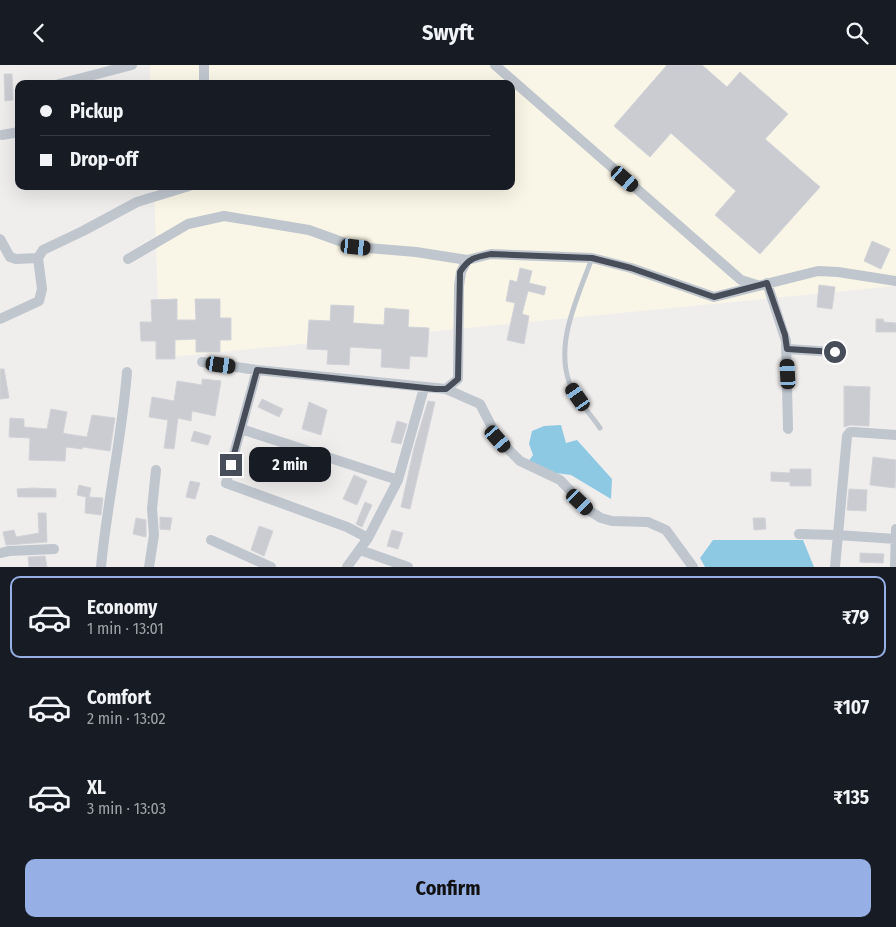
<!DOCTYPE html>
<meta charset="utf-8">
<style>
body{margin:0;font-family:"Fira Sans Condensed",sans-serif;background:#20242c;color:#f1f3f6;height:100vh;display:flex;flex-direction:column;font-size:19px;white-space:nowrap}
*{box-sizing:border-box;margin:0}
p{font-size:16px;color:#9ea1a6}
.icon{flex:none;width:28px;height:28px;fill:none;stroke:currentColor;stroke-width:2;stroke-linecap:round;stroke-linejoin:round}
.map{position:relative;height:502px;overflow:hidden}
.drawer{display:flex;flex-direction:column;background:#171b24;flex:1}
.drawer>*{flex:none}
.top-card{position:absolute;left:15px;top:15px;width:500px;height:110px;border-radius:10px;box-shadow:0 5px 20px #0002;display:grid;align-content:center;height:110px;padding:0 25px;background:#171b24}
.end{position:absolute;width:22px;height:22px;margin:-11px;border:6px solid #474e59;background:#fff;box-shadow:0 0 0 2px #fff}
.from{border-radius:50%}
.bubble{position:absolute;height:35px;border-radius:10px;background:#171b24;box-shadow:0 5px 20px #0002;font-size:16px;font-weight:700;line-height:35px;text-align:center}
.car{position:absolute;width:15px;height:30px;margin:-15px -8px;border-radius:6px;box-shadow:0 0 4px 1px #0007;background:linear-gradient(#222 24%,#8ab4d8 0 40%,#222 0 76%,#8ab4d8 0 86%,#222 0)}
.top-card b{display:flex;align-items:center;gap:18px;height:48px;font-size:19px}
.top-card b+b{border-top:1px solid #363941}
.top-card i{width:12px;height:12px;background:#f1f3f6}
ul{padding:9px 0 0;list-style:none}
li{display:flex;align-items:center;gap:15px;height:82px;margin:0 10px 8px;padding:0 15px;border:2px solid transparent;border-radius:10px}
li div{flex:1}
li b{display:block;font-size:19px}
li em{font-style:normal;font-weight:700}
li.on{border-color:#96b0e5}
li>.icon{width:45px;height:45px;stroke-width:1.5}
.action{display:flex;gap:10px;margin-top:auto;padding:10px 25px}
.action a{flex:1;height:58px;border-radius:10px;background:#96b0e5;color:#111;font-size:20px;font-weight:700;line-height:58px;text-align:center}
header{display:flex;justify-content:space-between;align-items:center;height:65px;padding:0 25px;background:#171b24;font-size:22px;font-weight:700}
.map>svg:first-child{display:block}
</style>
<header><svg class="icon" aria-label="back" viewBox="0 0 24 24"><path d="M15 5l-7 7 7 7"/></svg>Swyft<svg class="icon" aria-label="search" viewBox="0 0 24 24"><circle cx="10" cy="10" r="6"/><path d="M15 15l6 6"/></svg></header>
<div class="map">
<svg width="896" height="502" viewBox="0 0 896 502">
<rect width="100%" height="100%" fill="#f0eded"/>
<!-- commercial -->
<path fill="#faf6e7" d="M150,0h746v221l-736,72 -6,-172h357v-102h-361z"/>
<!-- water -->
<path fill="#8ec9e4" d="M561,360l5,18 11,-3 35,39 -1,20 -40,-24 -23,-3 -20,-10 5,-7 -4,-11 3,-13 12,-5z
M713,475h90l11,27h-109l-5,-9z"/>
<!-- building -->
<path fill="#caccd1" stroke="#d1d3d8" d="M667,0h35l25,22 13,-15 48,42 -23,25 55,48 -60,67 -45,-39 21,-24 -65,-58 -21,24 -36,-31z
M4,9h8l1,26 -8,1z
M872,176l18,8 -9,20 -17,-8z
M520,203l12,3 -3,12 17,4 -2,8 -16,-4 -6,23 7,2 -5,28 -17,-4 8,-37 -9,-2 4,-21 7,2z
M819,220l16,2 -3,22 -15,-2z
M177,234v21h19l-1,-21h25v19h11v22h-11v12h-24v-13l-21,1v19h-19v-18h-15l-1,-19h12l-1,-22z
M331,240l23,1 -1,17 31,2 1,-17 24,2 -1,17 21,1 -2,29 -17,-1 -1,13 -28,-2 1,-18 -32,-2 -1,18 -22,-1 1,-14 -21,-1 2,-29 21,1z
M876,254h7l1,3 12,1v9h-20z
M0,304h4l5,29 -9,1z
M202,314l19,2 -6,35 -23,-5 -1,10 -13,-3 -4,31 -10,-1 4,-28 -19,-3 3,-20 22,4 3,-20 25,4z
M844,321l26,1 -1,39 -19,-1 -6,2z
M262,334l21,10 -4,8 -21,-10z
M428,336l7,1 -25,107 -9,-2 13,-59z
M309,337l18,8 -6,25 -19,-6z
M51,344l16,3 -4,21 4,1 20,3 5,-22 23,3 -5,33 -27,-4 -1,2 -16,-2 -1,14 -36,-1 1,-22 -21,-1 1,-19 14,1v8l23,2z
M397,356l10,3 -6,20 -10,-2z
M194,366l17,5 -3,9 -17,-4z
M873,392l23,3 -1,28 -25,-3z
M790,404h21v17h-21v-4l-19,-1v-9l19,1z
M354,410l13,6 -10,24 -14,-6z
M190,416l10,2 -5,16 -9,-2z
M79,420l12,3 -2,9 14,1 -2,17 -16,-2 1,-16 -9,-2z
M33,423l23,1v8h-38l-1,-8z
M849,424l18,1 -1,21 -19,-1z
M365,437l7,3 -10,22 -6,-3z
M38,448h8l1,29 -41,3 -3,-13 11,-2 2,7 23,-4z
M160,452l12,1 -2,12 -10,-1z
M136,453l10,2v17l-13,-3z
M753,453h12l1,11 -12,1z
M259,461l14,5 -9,25 -13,-6z
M392,465l11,3 -5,16 -11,-3z
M860,488l24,1 -1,9 -23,-1z
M45,491l2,11h-18l-1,-10z"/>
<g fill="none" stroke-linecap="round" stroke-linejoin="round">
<!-- service -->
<path stroke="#bfc6ce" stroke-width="5" d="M592,193c-14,39 -39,87 -21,129 7,14 20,28 29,41"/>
<!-- minor -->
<path stroke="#bfc6ce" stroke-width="10" d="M495,0l246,215 16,5
M59,19l73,-19
M204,19v-19
M2,70l17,-3
M0,174l10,18 6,2 22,-1
M128,194l60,-35 36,-8 85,14 47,17 60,5 51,8 24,-6 101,4 39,10 83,29 104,-26 20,1 58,9
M767,218l19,58 2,88
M0,254l39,-18 3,-12 -4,-31 5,-8 40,-19 54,-29 52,-16
M787,284l48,3
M202,297l55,8 189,19 12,-10 1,-93 2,-14 6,-12
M257,305l-31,113 121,44 21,11
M446,324l34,15 18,35 22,22 40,19 30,31 11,7 11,3 36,1 18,8 27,37
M241,364l157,51
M799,469l38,1 59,4
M211,475l60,27
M360,485l48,17
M0,488l9,-2 45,-2
M101,502c6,-65 21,-129 26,-195
M149,502l5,-32 -2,-26 4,-39
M347,502l21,-29 30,-58 26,-92
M835,502l12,-131 3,-4h4l42,3
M895,502l1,-38"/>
</g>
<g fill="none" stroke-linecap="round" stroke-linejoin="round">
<!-- route -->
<path stroke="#474e59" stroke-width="6" d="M231,400l26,-95 178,19h11l12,-10 2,-107c9,-14 15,-15 31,-18l101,4 39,10 83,29 53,-14 18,52 2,14 48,3"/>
</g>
</svg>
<i class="end from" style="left:835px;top:287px"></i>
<i class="end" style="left:231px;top:400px"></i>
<div class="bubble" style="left:249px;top:382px;width:82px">2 min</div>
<i class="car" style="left:625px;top:114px;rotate:131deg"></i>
<i class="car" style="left:356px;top:182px;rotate:96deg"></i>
<i class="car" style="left:221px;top:300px;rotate:98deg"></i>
<i class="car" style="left:788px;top:309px;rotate:357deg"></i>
<i class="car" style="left:578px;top:332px;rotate:325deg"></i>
<i class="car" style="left:498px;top:374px;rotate:139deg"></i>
<i class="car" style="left:580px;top:437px;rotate:134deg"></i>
<div class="top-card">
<b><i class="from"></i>Pickup</b>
<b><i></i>Drop-off</b>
</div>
</div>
<section class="drawer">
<ul>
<li class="on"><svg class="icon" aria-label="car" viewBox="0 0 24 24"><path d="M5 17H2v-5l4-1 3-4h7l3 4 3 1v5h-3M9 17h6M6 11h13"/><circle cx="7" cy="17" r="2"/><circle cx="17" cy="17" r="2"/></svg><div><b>Economy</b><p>1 min · 13:01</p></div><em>₹79</em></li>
<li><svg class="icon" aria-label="car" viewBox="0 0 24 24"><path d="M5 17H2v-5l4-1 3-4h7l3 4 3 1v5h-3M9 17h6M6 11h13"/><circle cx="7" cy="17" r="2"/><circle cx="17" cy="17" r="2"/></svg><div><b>Comfort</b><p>2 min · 13:02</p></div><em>₹107</em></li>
<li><svg class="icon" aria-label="car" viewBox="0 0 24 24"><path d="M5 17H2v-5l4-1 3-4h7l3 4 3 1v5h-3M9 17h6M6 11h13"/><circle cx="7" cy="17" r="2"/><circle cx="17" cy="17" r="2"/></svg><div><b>XL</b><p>3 min · 13:03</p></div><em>₹135</em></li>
</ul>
<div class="action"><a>Confirm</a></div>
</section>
